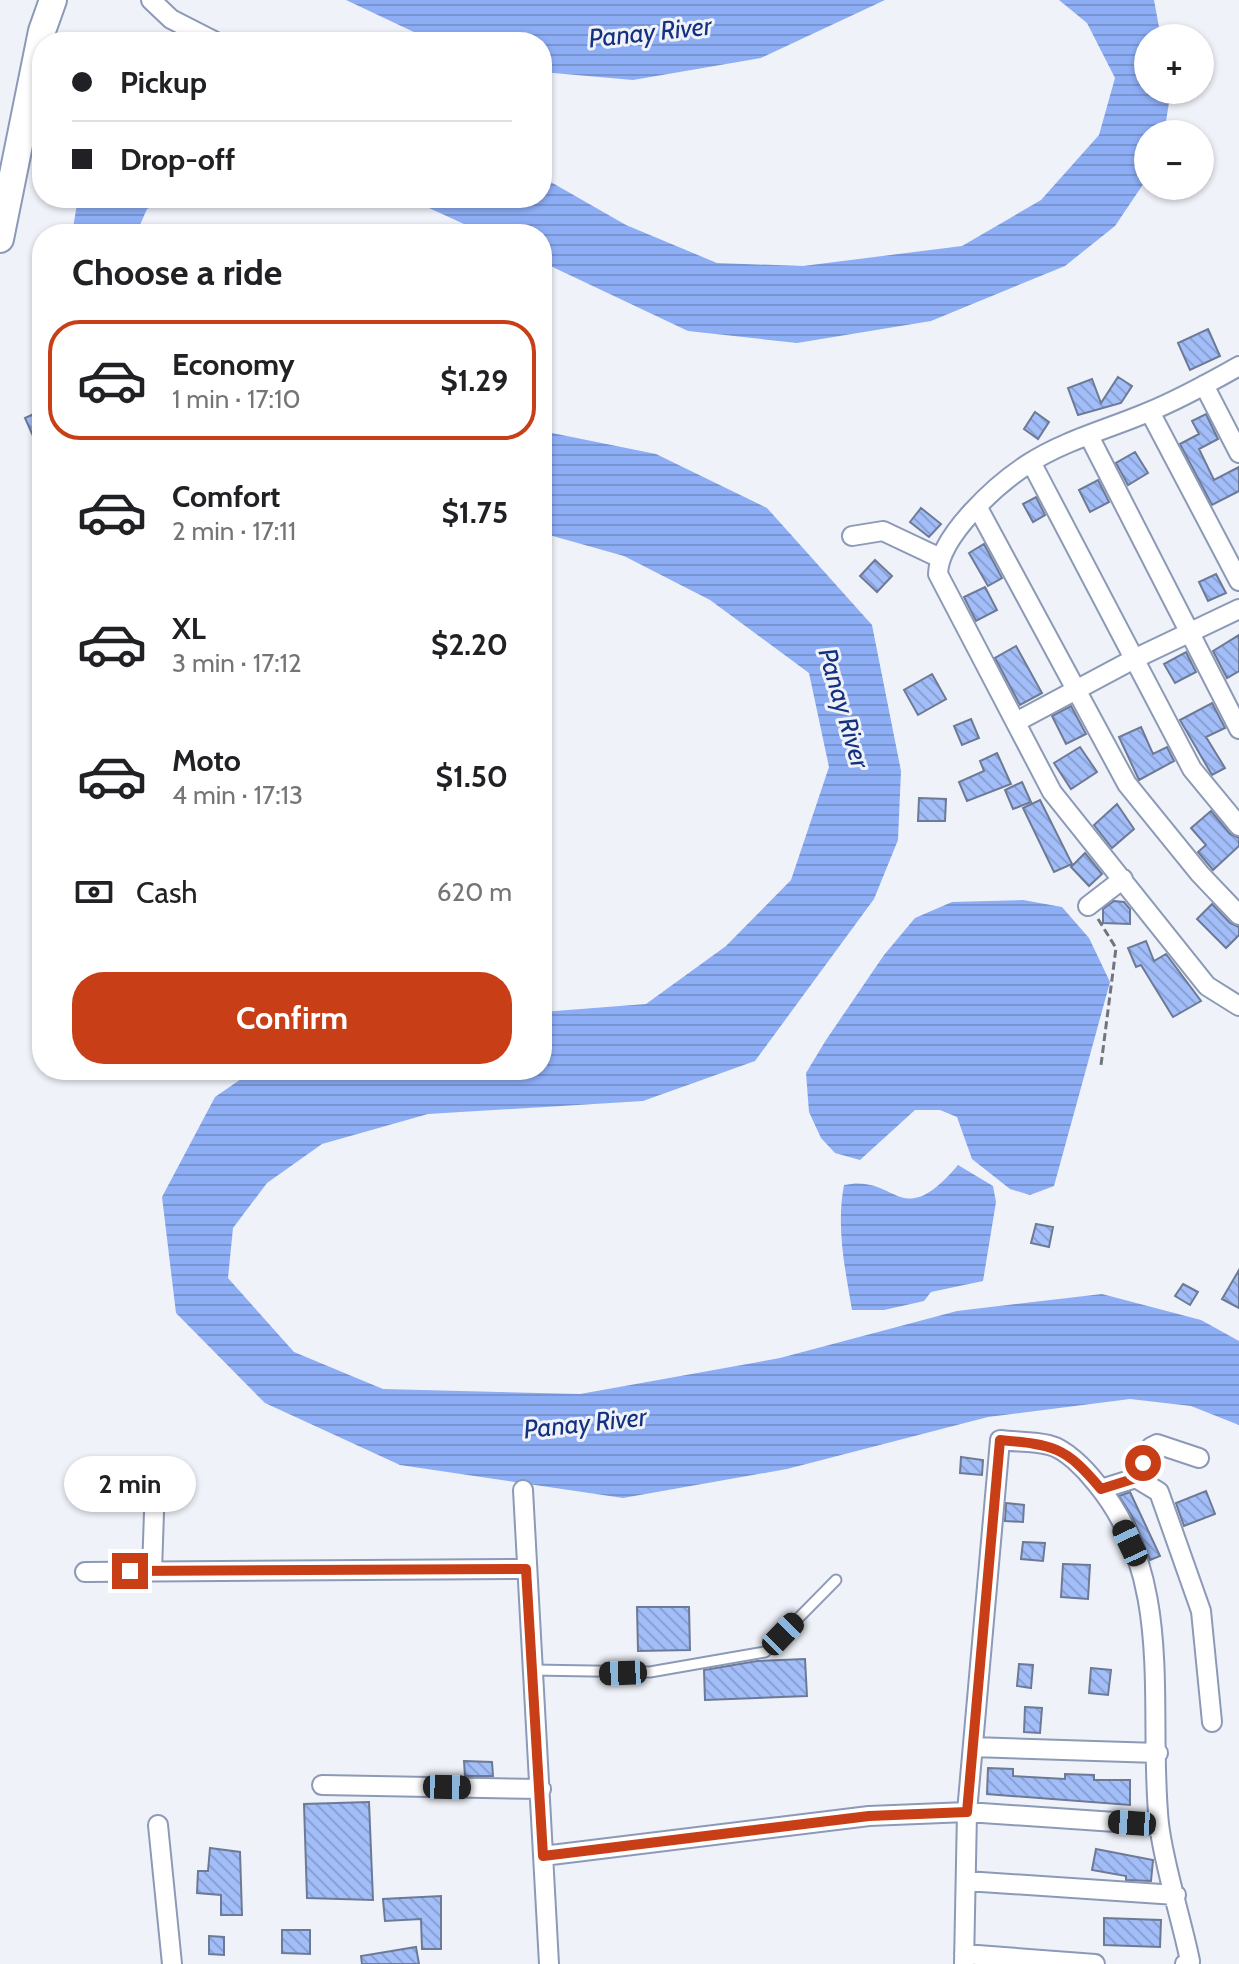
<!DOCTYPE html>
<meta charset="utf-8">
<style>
body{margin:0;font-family:Cabin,sans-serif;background:#f6f6f6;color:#202124;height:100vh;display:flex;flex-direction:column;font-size:30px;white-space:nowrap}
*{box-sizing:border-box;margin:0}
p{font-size:26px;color:#757577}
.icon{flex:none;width:44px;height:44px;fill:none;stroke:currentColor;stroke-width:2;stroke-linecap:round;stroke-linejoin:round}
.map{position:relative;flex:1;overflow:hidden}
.details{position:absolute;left:32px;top:224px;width:520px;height:856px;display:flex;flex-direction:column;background:#fff;border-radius:32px;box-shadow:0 2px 6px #0004}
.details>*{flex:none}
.guide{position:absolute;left:32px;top:32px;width:520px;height:176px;border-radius:32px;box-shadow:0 2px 6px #0004;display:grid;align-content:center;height:176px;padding:0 40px;background:#fff}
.tools{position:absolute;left:1134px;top:24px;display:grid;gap:16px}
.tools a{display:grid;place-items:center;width:80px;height:80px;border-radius:50%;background:#fff;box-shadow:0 2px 6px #0004;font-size:40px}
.end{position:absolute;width:36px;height:36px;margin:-18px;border:10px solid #c83f17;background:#fff;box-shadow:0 0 0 4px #fff}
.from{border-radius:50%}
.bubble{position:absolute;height:56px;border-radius:28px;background:#fff;box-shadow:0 2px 6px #0004;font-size:26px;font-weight:800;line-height:56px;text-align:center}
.car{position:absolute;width:24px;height:48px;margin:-24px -12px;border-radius:10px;box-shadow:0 0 6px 2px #0007;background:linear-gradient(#222 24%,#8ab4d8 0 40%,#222 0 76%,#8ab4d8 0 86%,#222 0)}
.guide b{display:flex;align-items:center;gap:28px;height:76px;font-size:30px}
.guide b+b{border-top:2px solid #e0e0e0}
.guide i{width:20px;height:20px;background:#202124}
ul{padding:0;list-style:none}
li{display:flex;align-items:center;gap:24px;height:120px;margin:0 16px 12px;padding:0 24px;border:4px solid transparent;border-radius:32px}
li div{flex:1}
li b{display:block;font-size:30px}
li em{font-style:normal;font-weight:800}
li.on{border-color:#c83f17}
li>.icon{width:72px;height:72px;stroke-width:1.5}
h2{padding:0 40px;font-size:36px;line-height:96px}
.pay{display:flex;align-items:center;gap:20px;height:88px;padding:0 40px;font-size:30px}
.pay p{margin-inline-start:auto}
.button{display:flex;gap:16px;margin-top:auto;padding:16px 40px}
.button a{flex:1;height:92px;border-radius:32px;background:#c83f17;color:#fff;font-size:32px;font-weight:800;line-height:92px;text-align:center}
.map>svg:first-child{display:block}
</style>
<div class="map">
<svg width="1239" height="1964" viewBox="0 0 1239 1964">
<defs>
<pattern id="water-rules" width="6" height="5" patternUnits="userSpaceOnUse" patternTransform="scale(2)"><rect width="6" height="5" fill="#8dadf5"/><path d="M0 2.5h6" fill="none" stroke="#7894d1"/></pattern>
<pattern id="building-back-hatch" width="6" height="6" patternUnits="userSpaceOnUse" patternTransform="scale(2)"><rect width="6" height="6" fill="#a2bdf7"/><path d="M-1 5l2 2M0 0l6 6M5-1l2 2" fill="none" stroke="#8aa1d3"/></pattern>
</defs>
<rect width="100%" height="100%" fill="#eff2f9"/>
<!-- water -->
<path fill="url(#water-rules)" d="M346,0h539l-124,58 -128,22 -91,-8v-30h-97l-29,-9z
M1059,0h95l7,38h-13v52h23l-7,44h-16v43l-33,49 -50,40 -134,55 -134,22 -109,-12 -146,-69v-28h-56l-79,-36h135v-21l84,48 91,38 86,3 159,-20 79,-46 58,-65 16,-57 -28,-55z
M78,198h93l-24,11 -11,25h-64z
M542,431l114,23 111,54 105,117 29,146 -3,69 -24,59 -119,162 -112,40 -215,13 -106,30 -55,39 -34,45 -5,50 66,74 89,37 197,5 200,-36 177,-47 145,-17 99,26 38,21v84l-48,-19 -61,-7 -142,18 -201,52 -164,29 -223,-33 -135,-62 -89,-90 -14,-116 53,-100 39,-27h288v-58l104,-8 80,-58 65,-66 38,-113 -20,-94 -99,-73 -86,-44 -82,-23z
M1023,900l39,7 27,31 21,44 -56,204 -24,9 -20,-6 -38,-30 -15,-42 -17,-7h-25l-55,50 -25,-7 -14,-15 -12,-26 -3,-39 20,-33 58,-85 31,-37 37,-16z
M958,1165l35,21 3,16 -13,79 -52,11 -7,9 -40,9h-32c-7,-41 -16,-83 -8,-125 54,-12 55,49 114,-20z"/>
<!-- building -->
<path fill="url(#building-back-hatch)" stroke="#6d7a96" stroke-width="2" d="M1208,329l12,27 -30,14 -12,-27z
M1118,377l14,9 -11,17 -43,12 -10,-27 24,-9 9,24z
M42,410v46l-17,-38z
M1035,412l14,10 -11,17 -14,-10z
M1206,414l12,25 -19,10 15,31 25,-13v24l-27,14 -32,-61 19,-10 -7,-13z
M1135,452l13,21 -20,12 -12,-22z
M1098,480l11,22 -19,10 -11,-22z
M1036,497l9,18 -12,7 -10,-18z
M921,508l20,16 -12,13 -19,-15z
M984,544l18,34 -14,8 -19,-33z
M875,560l17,16 -15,16 -17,-16z
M1216,574l10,19 -18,8 -9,-19z
M985,587l12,23 -21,11 -12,-24z
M1239,635v36l-12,7 -14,-27z
M1016,646l26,47 -22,12 -25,-47z
M1186,652l10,20 -21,11 -11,-19z
M932,674l14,25 -28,16 -14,-25z
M1212,703l13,25 -19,9 19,31 -13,7 -32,-55z
M1071,706l15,28 -20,10 -14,-28z
M971,719l8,19 -17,7 -8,-19z
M1141,727l12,27 14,-7 7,14 -35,19 -20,-43z
M1080,747l17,25 -26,17 -17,-26z
M997,753l14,31 -44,17 -8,-19 25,-11 -4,-10z
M1022,782l9,20 -18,7 -8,-19z
M919,798l27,1 -1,22h-27z
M1040,800l32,64 -18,8 -31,-64z
M1117,804l17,25 -22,19 -18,-23z
M1211,811l19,23 9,4v8l-26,24 -15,-18 8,-7 -15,-17z
M1085,853l17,21 -13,12 -18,-19z
M1114,901l10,1 6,7v15l-27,-1v-14z
M1212,904l18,19 9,4v8l-13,13 -29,-29z
M1146,941l8,20 12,-7 35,47 -28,16 -32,-52 -5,2 -8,-19z
M1036,1224l17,3 -4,20 -18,-4z
M1239,1270v38l-17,-9z
M1183,1284l15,8 -8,13 -15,-9z
M961,1457l22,3 -1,15 -22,-2z
M1206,1491l9,23 -31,12 -8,-23z
M1130,1492l30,64 -10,4 -18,-44 -13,-20z
M1006,1503l18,2 -1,17 -18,-1z
M1023,1542l22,1 -2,18 -22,-2z
M1063,1564l27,1 -2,34 -27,-2z
M637,1607h52l1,43 -52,1z
M805,1659l2,37 -102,4 -1,-30 53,-9z
M1019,1664l14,1 -2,23 -14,-2z
M1091,1668l20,2 -3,25 -19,-2z
M1025,1707l17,1 -2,25 -16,-1z
M464,1761l28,1 1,14h-28z
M988,1768l25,1v7l52,3v-5l29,1v5h36v25l-143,-11z
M369,1802l4,98 -66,-2 -3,-94z
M210,1848l30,4 2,63h-21v-20l-24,-2 1,-22h10z
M1096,1849l57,11 -2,21 -25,-1v-4l-34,-6z
M441,1896v53h-19l-1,-30 -36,2 -2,-22z
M1104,1918l57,2 -1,27 -56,-2z
M282,1930h28v24l-28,-1z
M209,1936l15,1v18l-15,-1z
M416,1947l3,17h-57l-1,-8z"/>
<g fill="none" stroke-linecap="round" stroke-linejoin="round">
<defs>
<path id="service" d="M533,1670l117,2 115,-20 71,-72"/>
<path id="minor" d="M151,0l20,19 45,23
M1239,366c-30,17 -61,34 -93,47 -38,16 -83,28 -118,51 -31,20 -89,72 -90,110l114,218 155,194 32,20
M1204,385l35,68
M1150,412l89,169
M1089,436l150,293
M1031,462l161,307 47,57
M978,508l149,276 73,90 39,41
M852,536l31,-5 55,26
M1016,722l118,-63 105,-50
M1088,906l35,-27
M1136,1478l15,-31 6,-3 42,14
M1101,1489l35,-11 23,14 42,119 11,111
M523,1490l26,474
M152,1571l3,-88
M85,1572l441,-3
M973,1747l185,6
M322,1785l219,4
M158,1825l14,139
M543,1856l326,-40 98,-4 192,13
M966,1881l210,14
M964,1954l131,10
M964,1964l3,-152 33,-372c16,2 34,1 49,5 17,4 36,24 47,38 81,97 51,226 63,341 5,42 22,93 31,137l-5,3"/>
<path id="secondary" d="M0,239l42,-208 11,-31"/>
</defs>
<!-- service casing -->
<use href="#service" stroke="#8c9ab7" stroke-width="13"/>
<!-- minor casing -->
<use href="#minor" stroke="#8c9ab7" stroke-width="22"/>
<!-- secondary casing -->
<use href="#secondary" stroke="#8c9ab7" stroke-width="30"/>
<!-- path -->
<path stroke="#71757e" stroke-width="3" stroke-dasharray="8 4" stroke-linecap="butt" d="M1098,919l18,29 -15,117"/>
<!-- service -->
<use href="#service" stroke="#fff" stroke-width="9"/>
<!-- minor -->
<use href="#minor" stroke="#fff" stroke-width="18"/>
<!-- secondary -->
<use href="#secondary" stroke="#fff" stroke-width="26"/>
</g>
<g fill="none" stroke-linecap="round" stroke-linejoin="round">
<!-- route -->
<path stroke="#c83f17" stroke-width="10" d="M130,1571l396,-2 17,287 326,-40 98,-4 33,-372c54,5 65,6 101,49l35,-11 7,-15"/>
</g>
<g text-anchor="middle" stroke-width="6" stroke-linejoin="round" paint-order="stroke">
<!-- water labels -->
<g font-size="26" font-style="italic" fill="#143081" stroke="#eff2f9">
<text transform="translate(650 32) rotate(-6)" y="9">Panay River</text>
<text transform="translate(844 708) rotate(74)" y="9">Panay River</text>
<text transform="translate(585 1423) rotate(-6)" y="9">Panay River</text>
</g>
</g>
</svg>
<div class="tools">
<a>+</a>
<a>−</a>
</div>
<i class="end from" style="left:1143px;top:1463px"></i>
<i class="end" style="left:130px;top:1571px"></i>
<div class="bubble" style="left:64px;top:1456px;width:132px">2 min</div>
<i class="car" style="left:1130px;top:1543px;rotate:335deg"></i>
<i class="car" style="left:783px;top:1634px;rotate:44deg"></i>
<i class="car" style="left:623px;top:1673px;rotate:268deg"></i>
<i class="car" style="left:447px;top:1787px;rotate:91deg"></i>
<i class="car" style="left:1132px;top:1823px;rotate:274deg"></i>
<div class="guide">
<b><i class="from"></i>Pickup</b>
<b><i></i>Drop-off</b>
</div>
<section class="details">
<h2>Choose a ride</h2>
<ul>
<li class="on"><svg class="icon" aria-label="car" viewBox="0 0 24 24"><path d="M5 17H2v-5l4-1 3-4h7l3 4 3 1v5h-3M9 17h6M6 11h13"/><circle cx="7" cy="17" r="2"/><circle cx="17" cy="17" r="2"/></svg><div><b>Economy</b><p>1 min · 17:10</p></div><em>$1.29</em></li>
<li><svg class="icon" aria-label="car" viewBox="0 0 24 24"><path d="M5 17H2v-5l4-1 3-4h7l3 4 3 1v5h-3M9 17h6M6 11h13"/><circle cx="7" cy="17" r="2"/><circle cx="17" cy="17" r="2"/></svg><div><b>Comfort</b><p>2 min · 17:11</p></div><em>$1.75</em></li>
<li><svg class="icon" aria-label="car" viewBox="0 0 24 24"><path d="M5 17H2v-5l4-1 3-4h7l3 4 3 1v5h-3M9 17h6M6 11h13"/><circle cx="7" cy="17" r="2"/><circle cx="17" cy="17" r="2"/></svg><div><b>XL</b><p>3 min · 17:12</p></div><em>$2.20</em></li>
<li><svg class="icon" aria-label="car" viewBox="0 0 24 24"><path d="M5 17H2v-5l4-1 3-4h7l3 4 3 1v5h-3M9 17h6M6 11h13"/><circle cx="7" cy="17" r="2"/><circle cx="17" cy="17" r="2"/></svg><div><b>Moto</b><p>4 min · 17:13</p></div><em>$1.50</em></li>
</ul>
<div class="pay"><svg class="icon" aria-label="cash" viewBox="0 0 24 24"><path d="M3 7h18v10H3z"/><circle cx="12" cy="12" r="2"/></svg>Cash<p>620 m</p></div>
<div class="button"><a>Confirm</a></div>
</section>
</div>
